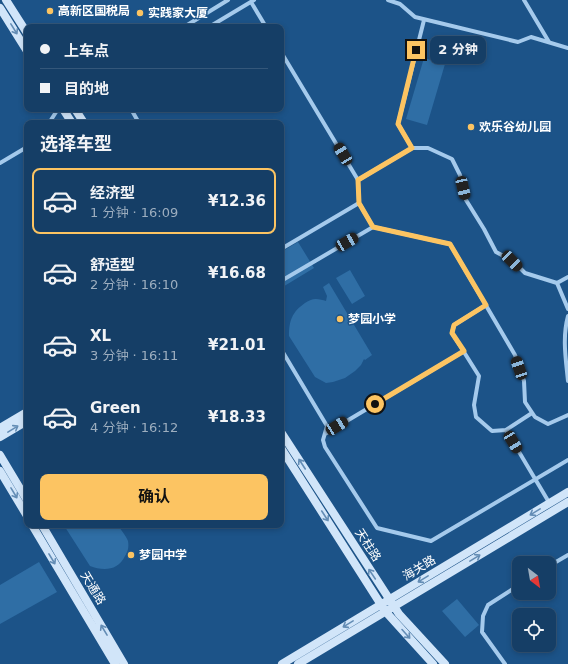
<!DOCTYPE html>
<html lang="zh">
<meta charset="utf-8">
<style>
body{margin:0;font-family:"DejaVu Sans","Noto Sans SC",sans-serif;background:#1e456c;color:#f1f3f6;height:100vh;display:flex;flex-direction:column;font-size:15px;white-space:nowrap}
*{box-sizing:border-box;margin:0}
p{font-size:13px;color:#9daebf}
.icon{flex:none;width:22px;height:22px;fill:none;stroke:currentColor;stroke-width:2;stroke-linecap:round;stroke-linejoin:round}
.map{position:relative;flex:1;overflow:hidden}
.panel{position:absolute;left:24px;top:120px;width:260px;height:408px;display:flex;flex-direction:column;background:#153e66;border-radius:8px;box-shadow:0 2px 6px #0003,0 0 0 1px #34577a}
.panel>*{flex:none}
.guide{position:absolute;left:24px;top:24px;width:260px;height:88px;border-radius:8px;box-shadow:0 2px 6px #0003,0 0 0 1px #34577a;display:grid;align-content:center;height:88px;padding:0 16px;background:#153e66}
.needle{width:26px;rotate:149deg}
.buttons{position:absolute;left:512px;top:556px;display:grid;gap:8px}
.buttons a{display:grid;place-items:center;width:44px;height:44px;border-radius:8px;background:#153e66;box-shadow:0 2px 6px #0003,0 0 0 1px #34577a;font-size:20px}
.end{position:absolute;width:18px;height:18px;margin:-9px;border:5px solid #fcc462;background:#111;box-shadow:0 0 0 2px #111}
.from{border-radius:50%}
.bubble{position:absolute;height:28px;border-radius:8px;background:#153e66;box-shadow:0 2px 6px #0003,0 0 0 1px #34577a;font-size:13px;font-weight:700;line-height:28px;text-align:center}
.car{position:absolute;width:12px;height:24px;margin:-12px -6px;border-radius:5px;box-shadow:0 0 3px 1px #0007;background:linear-gradient(#222 24%,#8ab4d8 0 40%,#222 0 76%,#8ab4d8 0 86%,#222 0)}
.guide b{display:flex;align-items:center;gap:14px;height:38px;font-size:15px}
.guide b+b{border-top:1px solid #34577a}
.guide i{width:10px;height:10px;background:#f1f3f6}
ul{padding:0;list-style:none}
li{display:flex;align-items:center;gap:12px;height:66px;margin:0 8px 6px;padding:0 8px;border:2px solid transparent;border-radius:8px}
li div{flex:1}
li b{display:block;font-size:15px}
li em{font-style:normal;font-weight:700}
li.selected{border-color:#fcc462}
li>.icon{width:36px;height:36px;stroke-width:1.5}
h2{padding:0 16px;font-size:18px;line-height:48px}
.action{display:flex;gap:8px;margin-top:auto;padding:8px 16px}
.action a{flex:1;height:46px;border-radius:8px;background:#fcc462;color:#111;font-size:16px;font-weight:700;line-height:46px;text-align:center}
.map>svg:first-child{display:block}
</style>
<div class="map">
<svg width="568" height="664" viewBox="0 0 568 664">
<rect width="100%" height="100%" fill="#1c5388"/>
<!-- green -->
<path fill="#2f6ea5" d="M424,58l21,6 -18,61 -21,-6z
M298,242l16,26 -33,20v-36z
M350,270l15,26 -13,8 -16,-26z
M329,283l43,72 -7,5 -1,-1 -3,6 -6,6 -10,7 -12,4 -7,1 -11,-6 -26,-41c0,-15 3,-24 16,-33 3,-2 7,-4 11,-4 3,0 7,1 10,2l1,-5 -4,-9z
M65,525h53c3,5 8,11 10,16 1,6 0,11 -3,15 -7,15 -22,15 -35,10l-25,-39z
M39,562l18,30 -57,32v-39z
M457,599l22,26 -14,12 -23,-26z"/>
<g fill="none" stroke-linecap="round" stroke-linejoin="round">
<!-- street -->
<path stroke="#a5caec" stroke-width="4" d="M388,0l12,4 15,13 103,25 13,-5 37,11
M524,0l25,42
M251,2l15,25
M184,27l44,-27
M209,27l45,-27
M281,52l77,128
M131,109l8,14
M49,123l9,-14
M412,148l-14,-24 26,-104
M0,163l27,-16
M281,249l78,-46
M568,277l-11,6 -32,-10 -12,-12 -17,-9 -12,-23 -18,-29 -6,-25 -8,-16 -24,-11h-16l-54,32 1,23 14,24 77,17 65,111 9,26 1,21 10,15 13,7 20,-9
M281,281l92,-54
M557,283l11,26
M486,305l-32,20 -2,8 27,43 -5,29 2,12 16,14 14,-1 26,-17
M568,316c-6,22 -2,44 0,65
M281,349l46,77 -4,14 2,7 52,81 54,13 137,-81
M506,430l44,74
M325,434l139,-83
M549,566l19,-11
M505,664l-23,-32 1,-16 5,-11 31,-20"/>
<!-- secondary -->
<path stroke="#d1e5f9" stroke-width="8" d="M6,0l21,33
M0,8l27,43
M63,109l9,14
M75,109l9,14
M0,428l27,-16
M281,432l118,182 46,50
M0,437l27,-16
M281,448l104,163 48,53
M0,455l27,45
M0,471l27,45
M32,525l83,139
M42,525l82,139
M282,664l286,-172
M298,664l270,-162"/>
</g>
<!-- one-way arrows -->
<defs><path id="oneway-shaft" d="M-6 0H5M1.5-3L5.5 0L1.5 3" fill="none" stroke-width="1.6" stroke-linecap="round" stroke-linejoin="round"/></defs>
<g stroke="#648db5">
<use href="#oneway-shaft" transform="translate(14 29) rotate(58)"/>
<use href="#oneway-shaft" transform="translate(13 429) rotate(-31)"/>
<use href="#oneway-shaft" transform="translate(302 464) rotate(-123)"/>
<use href="#oneway-shaft" transform="translate(14 493) rotate(59)"/>
<use href="#oneway-shaft" transform="translate(535 512) rotate(149)"/>
<use href="#oneway-shaft" transform="translate(325 516) rotate(57)"/>
<use href="#oneway-shaft" transform="translate(475 558) rotate(-31)"/>
<use href="#oneway-shaft" transform="translate(52 559) rotate(59)"/>
<use href="#oneway-shaft" transform="translate(372 574) rotate(-124)"/>
<use href="#oneway-shaft" transform="translate(423 579) rotate(149)"/>
<use href="#oneway-shaft" transform="translate(348 624) rotate(149)"/>
<use href="#oneway-shaft" transform="translate(104 630) rotate(-121)"/>
<use href="#oneway-shaft" transform="translate(406 634) rotate(48)"/>
</g>
<g fill="none" stroke-linecap="round" stroke-linejoin="round">
<!-- route -->
<path stroke="#fcc462" stroke-width="5" d="M375,404l89,-53 -12,-18 2,-8 32,-20 -36,-61 -77,-17 -14,-24 -1,-23 54,-32 -14,-24 18,-74"/>
</g>
<!-- markers -->
<g fill="#fcc462" stroke="#1c5388" stroke-width="1.5">
<circle cx="50" cy="11" r="4"/>
<circle cx="140" cy="13" r="4"/>
<circle cx="471" cy="127" r="4"/>
<circle cx="340" cy="319" r="4"/>
<circle cx="131" cy="555" r="4"/>
</g>
<g text-anchor="middle" stroke-width="3" stroke-linejoin="round" paint-order="stroke">
<!-- poi labels -->
<g font-size="12" font-weight="bold" fill="#fff" stroke="#1c5388" text-anchor="start">
<text x="58" y="15">高新区国税局</text>
<text x="148" y="17">实践家大厦</text>
<text x="479" y="131">欢乐谷幼儿园</text>
<text x="348" y="323">梦园小学</text>
<text x="139" y="559">梦园中学</text>
</g>
<!-- street labels -->
<g font-size="12" fill="#fff" stroke="#1c5388">
<text transform="translate(368 545) rotate(57)" y="4">天柱路</text>
<text transform="translate(419 568) rotate(-31)" y="4">海关路</text>
<text transform="translate(93 588) rotate(59)" y="4">天通路</text>
</g>
</g>
</svg>
<div class="buttons">
<a><svg class="needle" viewBox="-14 -14 28 28"><path d="M0-13l5 13h-10z" fill="#e53935"/><path d="M0 13l5-13h-10z" fill="#9daebf"/></svg></a>
<a><svg class="icon" aria-label="locate" viewBox="0 0 24 24"><circle cx="12" cy="12" r="6"/><path d="M12 2v4M12 18v4M2 12h4M18 12h4"/></svg></a>
</div>
<i class="end from" style="left:375px;top:404px"></i>
<i class="end" style="left:416px;top:50px"></i>
<div class="bubble" style="left:430px;top:36px;width:56px">2 分钟</div>
<i class="car" style="left:343px;top:154px;rotate:329deg"></i>
<i class="car" style="left:463px;top:188px;rotate:167deg"></i>
<i class="car" style="left:347px;top:242px;rotate:60deg"></i>
<i class="car" style="left:512px;top:261px;rotate:135deg"></i>
<i class="car" style="left:519px;top:368px;rotate:341deg"></i>
<i class="car" style="left:337px;top:426px;rotate:59deg"></i>
<i class="car" style="left:513px;top:442px;rotate:149deg"></i>
<div class="guide">
<b><i class="from"></i>上车点</b>
<b><i></i>目的地</b>
</div>
<section class="panel">
<h2>选择车型</h2>
<ul>
<li class="selected"><svg class="icon" aria-label="car" viewBox="0 0 24 24"><path d="M5 17H2v-5l4-1 3-4h7l3 4 3 1v5h-3M9 17h6M6 11h13"/><circle cx="7" cy="17" r="2"/><circle cx="17" cy="17" r="2"/></svg><div><b>经济型</b><p>1 分钟 · 16:09</p></div><em>¥12.36</em></li>
<li><svg class="icon" aria-label="car" viewBox="0 0 24 24"><path d="M5 17H2v-5l4-1 3-4h7l3 4 3 1v5h-3M9 17h6M6 11h13"/><circle cx="7" cy="17" r="2"/><circle cx="17" cy="17" r="2"/></svg><div><b>舒适型</b><p>2 分钟 · 16:10</p></div><em>¥16.68</em></li>
<li><svg class="icon" aria-label="car" viewBox="0 0 24 24"><path d="M5 17H2v-5l4-1 3-4h7l3 4 3 1v5h-3M9 17h6M6 11h13"/><circle cx="7" cy="17" r="2"/><circle cx="17" cy="17" r="2"/></svg><div><b>XL</b><p>3 分钟 · 16:11</p></div><em>¥21.01</em></li>
<li><svg class="icon" aria-label="car" viewBox="0 0 24 24"><path d="M5 17H2v-5l4-1 3-4h7l3 4 3 1v5h-3M9 17h6M6 11h13"/><circle cx="7" cy="17" r="2"/><circle cx="17" cy="17" r="2"/></svg><div><b>Green</b><p>4 分钟 · 16:12</p></div><em>¥18.33</em></li>
</ul>
<div class="action"><a>确认</a></div>
</section>
</div>
